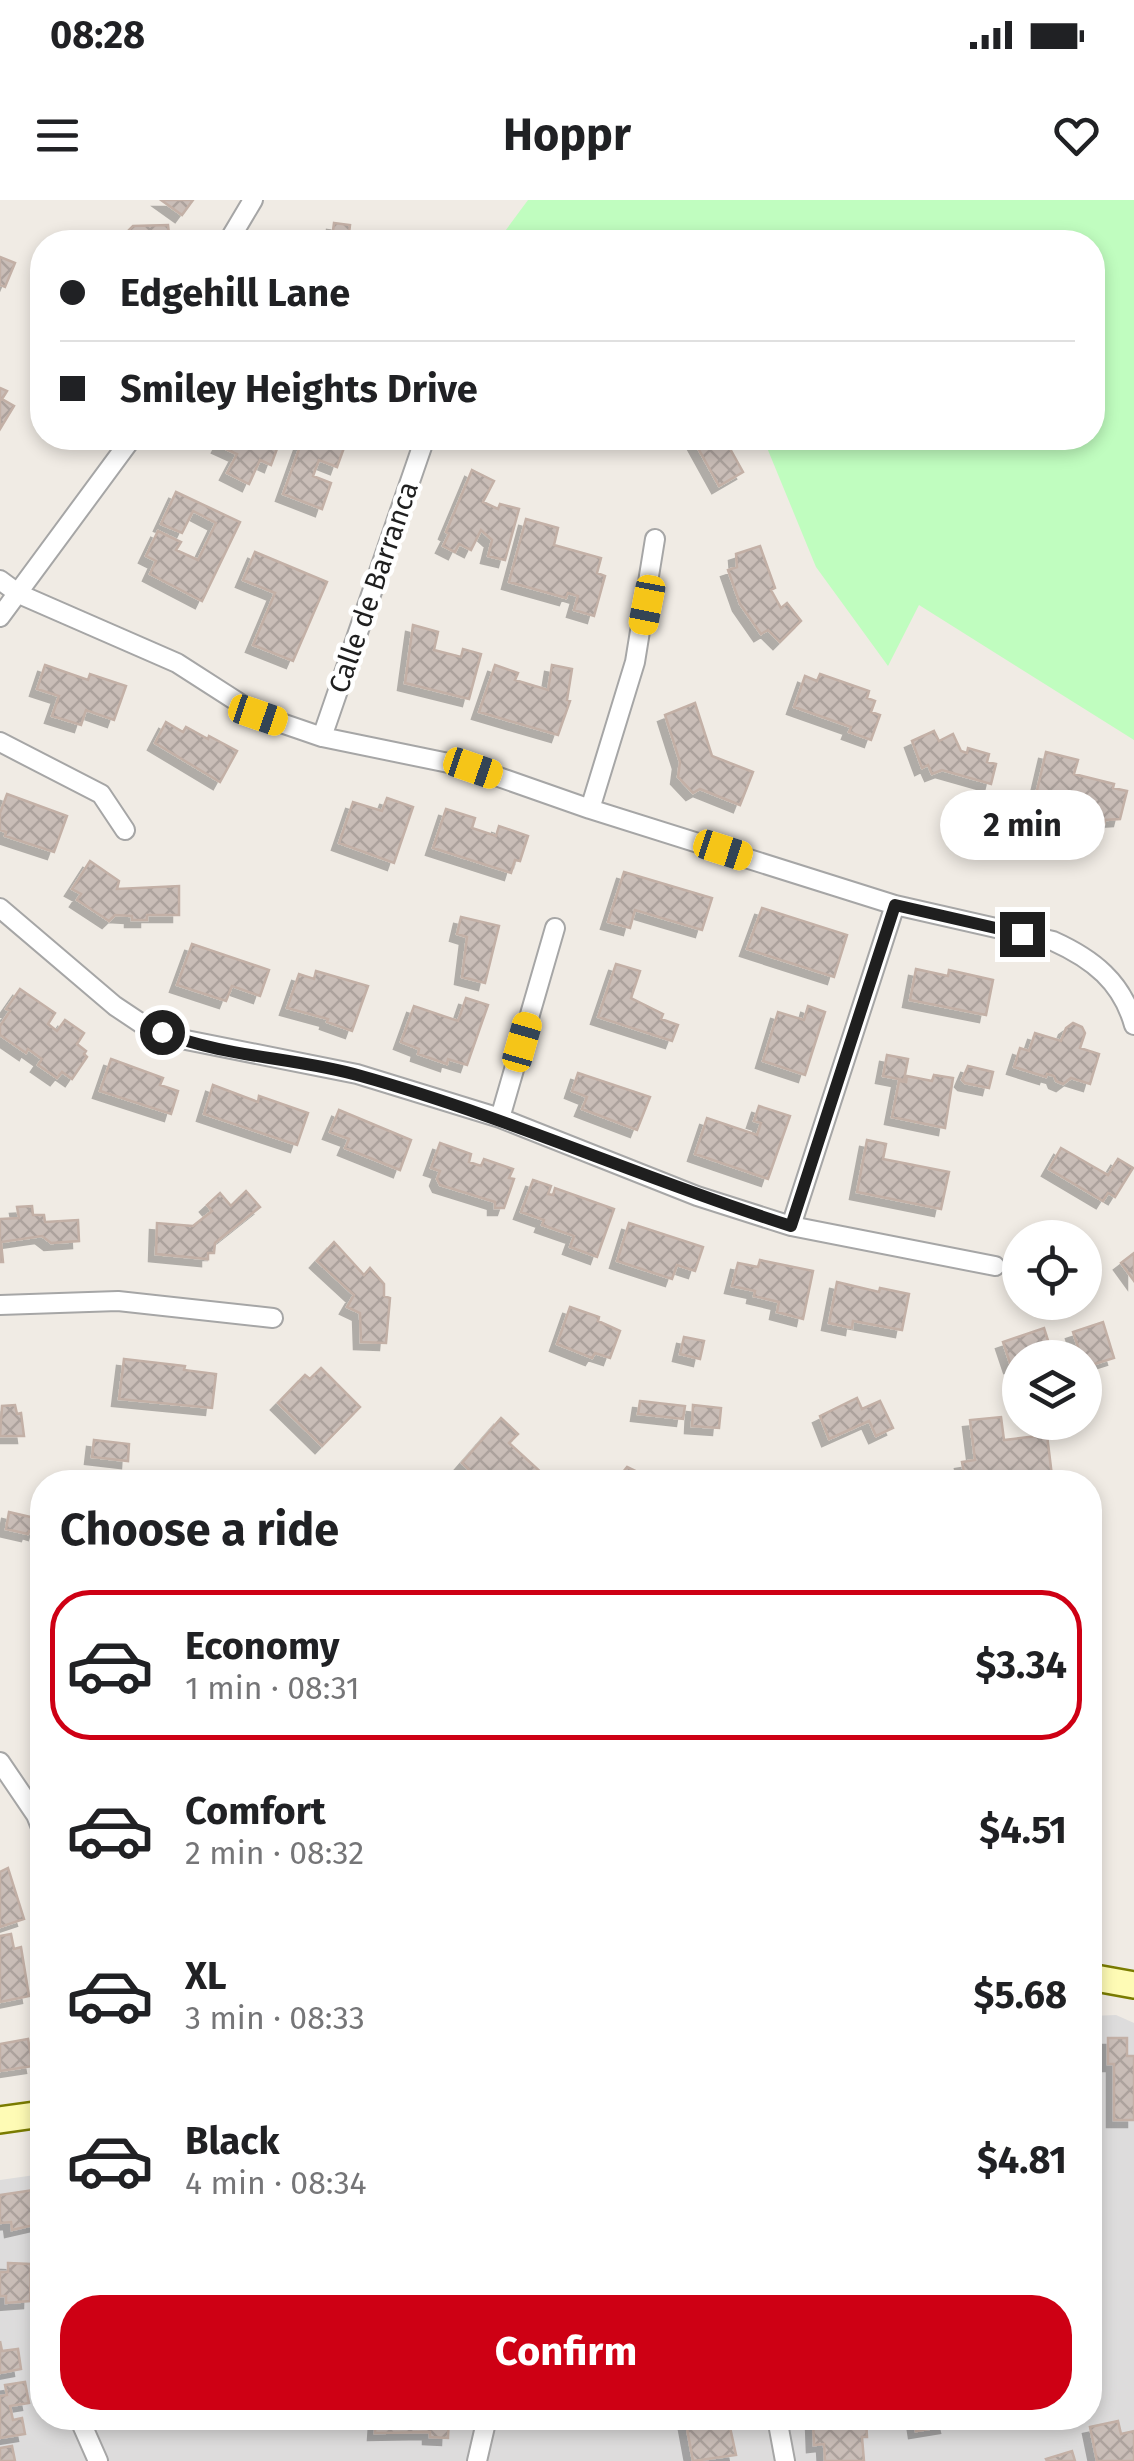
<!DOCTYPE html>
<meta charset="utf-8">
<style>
body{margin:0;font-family:"Fira Sans",sans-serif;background:#f6f6f6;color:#202124;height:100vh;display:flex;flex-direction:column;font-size:38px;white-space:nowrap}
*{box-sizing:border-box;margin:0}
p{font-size:32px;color:#757577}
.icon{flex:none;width:55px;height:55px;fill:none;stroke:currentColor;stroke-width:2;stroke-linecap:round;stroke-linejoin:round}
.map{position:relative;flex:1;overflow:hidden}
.sheet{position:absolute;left:30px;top:1270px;width:1072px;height:960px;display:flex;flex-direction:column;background:#fff;border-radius:40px;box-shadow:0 5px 15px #0003}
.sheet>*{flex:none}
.top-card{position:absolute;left:30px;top:30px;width:1075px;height:220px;border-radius:40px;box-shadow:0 5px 15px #0003;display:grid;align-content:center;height:220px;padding:0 30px;background:#fff}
.tools{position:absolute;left:1002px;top:1020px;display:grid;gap:20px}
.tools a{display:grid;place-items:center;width:100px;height:100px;border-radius:50%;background:#fff;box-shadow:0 5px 15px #0003;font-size:50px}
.end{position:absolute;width:45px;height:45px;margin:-22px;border:12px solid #1f1f1f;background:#fff;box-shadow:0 0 0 5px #fff}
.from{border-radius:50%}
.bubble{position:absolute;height:70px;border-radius:35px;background:#fff;box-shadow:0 5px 15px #0003;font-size:32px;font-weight:700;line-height:70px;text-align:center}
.car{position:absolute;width:30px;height:60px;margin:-30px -15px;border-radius:12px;box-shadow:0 0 8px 2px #0007;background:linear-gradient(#f5c518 24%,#345 0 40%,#f5c518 0 76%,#345 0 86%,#f5c518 0)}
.top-card b{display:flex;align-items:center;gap:35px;height:95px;font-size:38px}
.top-card b+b{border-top:2px solid #e0e0e0}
.top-card i{width:25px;height:25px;background:#202124}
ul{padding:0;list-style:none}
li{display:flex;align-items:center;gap:30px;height:150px;margin:0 20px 15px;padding:0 10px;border:5px solid transparent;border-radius:40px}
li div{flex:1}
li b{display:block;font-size:38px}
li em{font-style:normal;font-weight:700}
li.on{border-color:#ce0014}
li>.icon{width:90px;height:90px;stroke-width:1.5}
h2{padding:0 30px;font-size:45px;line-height:120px}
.primary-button{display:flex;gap:20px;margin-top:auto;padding:20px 30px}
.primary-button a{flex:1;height:115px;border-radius:40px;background:#ce0014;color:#fff;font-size:40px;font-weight:700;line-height:115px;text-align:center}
.status{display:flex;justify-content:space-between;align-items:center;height:70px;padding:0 50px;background:#fff;direction:ltr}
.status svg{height:28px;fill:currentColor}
header{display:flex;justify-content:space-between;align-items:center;height:130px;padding:0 30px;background:#fff;font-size:45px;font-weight:700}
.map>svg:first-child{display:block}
</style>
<div class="status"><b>08:28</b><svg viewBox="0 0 49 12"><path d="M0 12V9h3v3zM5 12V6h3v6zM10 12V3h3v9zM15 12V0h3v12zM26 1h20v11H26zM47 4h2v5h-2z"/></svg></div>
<header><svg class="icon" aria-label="menu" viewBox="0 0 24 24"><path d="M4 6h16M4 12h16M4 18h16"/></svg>Hoppr<svg class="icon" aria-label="heart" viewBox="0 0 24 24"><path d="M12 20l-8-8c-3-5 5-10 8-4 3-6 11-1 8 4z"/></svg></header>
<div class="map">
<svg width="1134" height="2261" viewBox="0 0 1134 2261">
<defs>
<pattern id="building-cross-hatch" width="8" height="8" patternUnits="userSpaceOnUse" patternTransform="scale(2.5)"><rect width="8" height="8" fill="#c9bdb7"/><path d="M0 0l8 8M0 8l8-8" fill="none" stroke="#aca29d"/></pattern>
<filter id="shadow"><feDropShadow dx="-7" dy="7" stdDeviation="0" flood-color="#0004"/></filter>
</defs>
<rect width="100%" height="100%" fill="#f0ebe4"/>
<!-- residential -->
<path fill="#dddcdc" d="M1116,1815l18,8v438h-1134v-281l42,-6v244h1048v-402z"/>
<!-- park -->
<path fill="#c0fdbf" d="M528,0h606v540l-215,-135 -31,61 -72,-99 -53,-129h329v-196h-595z"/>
<!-- building -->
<path fill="url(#building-cross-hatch)" stroke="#c3b0a6" stroke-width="2.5" filter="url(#shadow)" d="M161,0h32l-11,15z
M334,23l16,2 -2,17 -16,-4z
M168,25l2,17h-53l16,-16z
M0,57l15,6 -10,24 -5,-2z
M0,188l7,3 -5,8 12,7 -14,23z
M223,238h58l-10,27 -11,-5 -11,24 -22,-11 10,-19 -18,-8z
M303,238h22l20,7 -8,22 -18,-7 -6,16 18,7 -9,26 -39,-15z
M696,238h28l19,34 -24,14 -26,-47z
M472,270l22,11 -11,21 15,7 2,-5 19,5 -14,51 -17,-4 4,-16 -11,-10 -10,20 -12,-6 -4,8 -12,-6 6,-12 -3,-2z
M176,292l64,30 -38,79 -52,-27 6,-13 -10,-5 12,-25 23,11 -5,8 22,10 18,-37 -23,-12 -11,22 -21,-9z
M526,319l32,9 -4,17 47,13 -4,15 8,3 -11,40 -20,-6 4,-14 -10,-3 -2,5 -57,-16z
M760,346l15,42 -4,2 10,18 6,-5 14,18 -21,21 -12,-12 -7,4 -21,-30 -12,-34 9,-3 -1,-13z
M255,352l72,30 -34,79 -40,-16 22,-52 -32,-13z
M413,425l25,7 -4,18 27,7 2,-8 18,5 -12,45 -64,-16z
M45,465l43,15 2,-6 36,12 -12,34 -28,-10 -5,15 -29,-9 7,-20 -22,-7z
M495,465l23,8 -3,7 33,10 4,-25 20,4 -5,31 3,1 -12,34 -79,-23z
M820,474l49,17 -2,7 8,3 -4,11 9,3 -9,25 -22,-8 2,-5 -57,-20 11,-31 12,5z
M695,503l17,53 41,16 -13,33 -40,-16 -7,4 -15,-16 2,-15 -15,-47z
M166,522l17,10 3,-5 22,12 1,-3 28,15 -17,31 -65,-39z
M934,531l5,10 14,-7 8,17 6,2 1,-5 21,6 -2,8 9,2 -5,20 -49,-14 -10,4 -4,-9 -6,3 -10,-27z
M1046,552l32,8 -4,14 40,10 -1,4 14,3 -7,28 -15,1 -3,13 -44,-10 3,-14 -27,-6z
M7,594l60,22 -13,36 -49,-16 1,-4 -6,-2v-17z
M387,598l26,9 -19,56 -55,-20 14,-41 29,9z
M446,609l29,9 -3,10 24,8 3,-10 29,10 -8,25 -5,-1 -4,13 -78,-25z
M90,661l29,20 -2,8 62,-3v29h-32v5h-15v-4l-17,-1 -6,6 -32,-21 4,-6 -9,-5z
M624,672l88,26 -10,32 -67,-20 -5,18 -22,-6z
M762,708l85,27 -13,42 -87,-28z
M461,717l38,9 -14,57 -23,-6 5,-40 -10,-3z
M192,744l77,26 -9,26 -28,-10 -6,15 -49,-16z
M616,764l24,7 -9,27 32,16 -2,5 17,6 -6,16 -74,-24z
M916,769l32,7 1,-6 44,10 -7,35 -76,-15z
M316,771l52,15 -16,45 -25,-9 1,-3 -41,-11 12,-34 15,5z
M20,789l35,24 -7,11 9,7 8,-11 19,13 -7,11 9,7 -2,3 3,3 -15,22 -10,-7 -5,6 -19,-13 4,-6 -14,-10 -2,4 -26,-18v-9l10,-15 -4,-2z
M466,798l22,7 -21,60 -19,-6 -1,5 -29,-10 1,-5 -18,-7 13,-36 44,15z
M808,806l17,6 -20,63 -42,-14 15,-49 26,8z
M1073,823l9,4 3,6 -5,15 19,6 -9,30 -19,-6 -8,6 -7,-3 -2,-5 -7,-2 -1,3 -32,-10 6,-19 9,3 6,-18 26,8 5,-13z
M887,855l21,4 -4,21 -21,-4z
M111,859l52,19 -3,7 18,6 -7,23 -71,-23z
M968,866l25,6 -4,16 -24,-5 -3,-3z
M578,873l72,24 -13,33 -55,-21 5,-12 -15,-6z
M934,875l19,3 -8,50 -53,-11 7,-36 7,1 1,-6 25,5z
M213,885l45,17 1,-6 49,17 -11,32 -93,-31z
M759,906l31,10 -22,63 -73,-25 12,-36 50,17 4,-12 -7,-2z
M339,910l72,30 -11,30 -55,-22 4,-9 -19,-7z
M867,940l19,4 -3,15 66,13 -8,37 -84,-17z
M440,943l31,11 -2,8 12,4 3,-7 29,10 -4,9 5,1 -10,29h-9v-6l-55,-17 -3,-6 3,-8 -9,-3z
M1061,948l47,27 10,-16 15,9 -18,29 -7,-4 -5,8 -54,-32z
M533,980l18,6 -3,8 5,1 2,-7 59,21 -17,48 -27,-10 4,-11 -32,-11 2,-5 -23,-8z
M246,991l14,16 -45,36 -1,10h-6v6l-52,-5 1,-31 36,3 19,-15 -5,-6 13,-12 11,13z
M32,1006l1,9h11l1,7 33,-2 1,21 -28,2 -9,-7 -41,6 2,20h-3v-43l19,-1 -2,-11z
M629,1023l74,24 -8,24 -18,-6 -5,14 -55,-18z
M334,1042l30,33 6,-7 14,16v12l6,2 -4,45 -25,-1 -1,-29 -13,-6 7,-12 -37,-34z
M1134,1053v28l-13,-18z
M760,1060l53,11 -10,48 -26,-7 2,-10 -25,-6 1,-5 -23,-5 6,-23 20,4z
M837,1082l42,10 1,-4 29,6 -7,36 -49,-9 -1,7 -23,-5z
M570,1107l29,10 -1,4 22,10 -10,27 -15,-5 -3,5 -35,-14z
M1103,1122l11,36 -29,9v-9h-20l-2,-6 15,-5 -5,-15z
M1044,1128l8,25 -14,5h-18v5l-9,3 -8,-24z
M684,1137l20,4 -4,18 -20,-5z
M124,1159l61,7 -1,4 32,4 -4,34 -93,-9z
M321,1168l39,39 -38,39 -44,-43 27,-28 5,4z
M857,1198l5,11 18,-8 13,27 -17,8 -7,-15 -40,18 -9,-23z
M640,1201l45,5 -2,13 -45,-5z
M15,1205l2,9 4,-1 3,23h-24l2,-30z
M693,1205l28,3 -2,20 -27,-2z
M1001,1217l3,23 43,-5 5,41 -22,3v3h-53v-5l-12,2 -3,-17 13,-2 -5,-40z
M501,1218l17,16 -9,9 36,33 -4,6h-52l-4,-3 -3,3 -20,-19z
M94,1240l35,4 -1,17 -36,-4z
M627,1267l31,15h-43z
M9,1312l30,7 -4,14 -6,-2 -1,3 -22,-5z
M8,1668l16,51 -24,8v-55z
M11,1734l3,15 7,-2 8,49 -29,6v-66z
M1108,1838h19v18h7v64h-20v-56h-6z
M28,1839l5,27 -33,5v-27z
M34,1990l4,34 -26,6 -1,-8 -11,1v-28z
M8,2063l23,1 -1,37 -24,2v-7h-6v-24h8z
M0,2141l2,10 16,-2 3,20 -21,4z
M25,2182l4,21 -19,3 3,14 9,-2 3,16 -25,4v-42l7,-1 -2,-10z
M376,2218h73l-1,20 -18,-1v-5l-55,1z
M685,2218h43l8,37 -43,6z
M828,2218h38l1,19h-5l2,24h-39l-1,-17 -10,1 -1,-24 16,-1z
M914,2218h31l2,8 -31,5z
M1118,2221l3,13 13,-3v30h-37l-7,-34z
M12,2246l3,15h-15v-13z
M1072,2251l3,10h-28l-1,-2z"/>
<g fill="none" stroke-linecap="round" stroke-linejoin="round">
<defs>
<path id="minor" d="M228,42l25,-42
M0,380l19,14 158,69 81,52 64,22 151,31 117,41 305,96 158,36c40,18 69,41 81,84
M0,417l132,-179
M322,537l103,-299
M0,542l101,52 24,36
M590,609l45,-147 20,-123
M0,708l115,98 27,18 39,15 176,35 143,44 197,78 94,30 204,40
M500,918l55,-190
M791,1026l104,-321
M0,1105l118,-4 155,17
M0,1562l36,53 6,15
M79,2218l19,43
M777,2218l8,43
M477,2261l10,-43"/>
<path id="secondary" d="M1090,1777l44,8
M0,1920l42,-6"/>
</defs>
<!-- minor casing -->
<use href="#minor" stroke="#a6a6a6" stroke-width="22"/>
<!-- secondary casing -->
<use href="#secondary" stroke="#7a7c00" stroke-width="30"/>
<!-- minor -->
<use href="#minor" stroke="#fff" stroke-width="18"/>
<!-- secondary -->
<use href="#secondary" stroke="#fefbb5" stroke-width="25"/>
</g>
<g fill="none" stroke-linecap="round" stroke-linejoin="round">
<!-- route -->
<path stroke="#1f1f1f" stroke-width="12" d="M162,832c63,26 134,25 199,44 147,41 285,104 430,150l104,-321 127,29"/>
</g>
<g text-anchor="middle" stroke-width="9" stroke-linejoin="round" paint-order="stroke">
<!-- street labels -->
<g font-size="28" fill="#1f1f1f" stroke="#fff">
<text transform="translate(373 387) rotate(-71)" y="10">Calle de Barranca</text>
</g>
</g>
</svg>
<div class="tools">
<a><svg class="icon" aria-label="locate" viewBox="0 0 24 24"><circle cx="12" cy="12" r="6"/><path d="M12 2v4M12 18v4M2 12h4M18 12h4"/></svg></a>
<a><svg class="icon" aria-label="layers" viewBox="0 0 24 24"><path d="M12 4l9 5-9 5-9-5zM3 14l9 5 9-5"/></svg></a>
</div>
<i class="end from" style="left:162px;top:832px"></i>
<i class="end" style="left:1022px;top:734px"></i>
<div class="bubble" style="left:940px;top:590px;width:165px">2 min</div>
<i class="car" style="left:647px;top:405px;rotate:191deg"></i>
<i class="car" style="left:258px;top:515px;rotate:109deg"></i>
<i class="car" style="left:473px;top:568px;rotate:109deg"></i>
<i class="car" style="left:723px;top:650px;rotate:108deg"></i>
<i class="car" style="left:522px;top:842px;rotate:16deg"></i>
<div class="top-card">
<b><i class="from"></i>Edgehill Lane</b>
<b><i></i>Smiley Heights Drive</b>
</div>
<section class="sheet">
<h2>Choose a ride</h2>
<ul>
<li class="on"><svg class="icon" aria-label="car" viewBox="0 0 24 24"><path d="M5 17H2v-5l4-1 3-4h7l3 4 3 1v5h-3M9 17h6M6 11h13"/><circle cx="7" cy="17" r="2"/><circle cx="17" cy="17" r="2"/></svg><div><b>Economy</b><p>1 min · 08:31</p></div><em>$3.34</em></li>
<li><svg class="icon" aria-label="car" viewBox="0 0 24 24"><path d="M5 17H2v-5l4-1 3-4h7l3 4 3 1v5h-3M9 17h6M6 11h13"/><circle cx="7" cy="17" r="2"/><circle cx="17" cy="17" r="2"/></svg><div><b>Comfort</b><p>2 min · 08:32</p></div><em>$4.51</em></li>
<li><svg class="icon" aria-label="car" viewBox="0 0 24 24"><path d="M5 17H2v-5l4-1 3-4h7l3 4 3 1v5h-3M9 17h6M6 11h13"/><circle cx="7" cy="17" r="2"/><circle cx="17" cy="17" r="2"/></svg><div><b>XL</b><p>3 min · 08:33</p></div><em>$5.68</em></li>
<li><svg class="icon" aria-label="car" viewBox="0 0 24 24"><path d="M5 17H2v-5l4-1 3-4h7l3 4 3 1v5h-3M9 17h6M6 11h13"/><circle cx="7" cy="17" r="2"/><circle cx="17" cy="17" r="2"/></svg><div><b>Black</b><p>4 min · 08:34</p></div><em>$4.81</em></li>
</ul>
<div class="primary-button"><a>Confirm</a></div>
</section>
</div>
